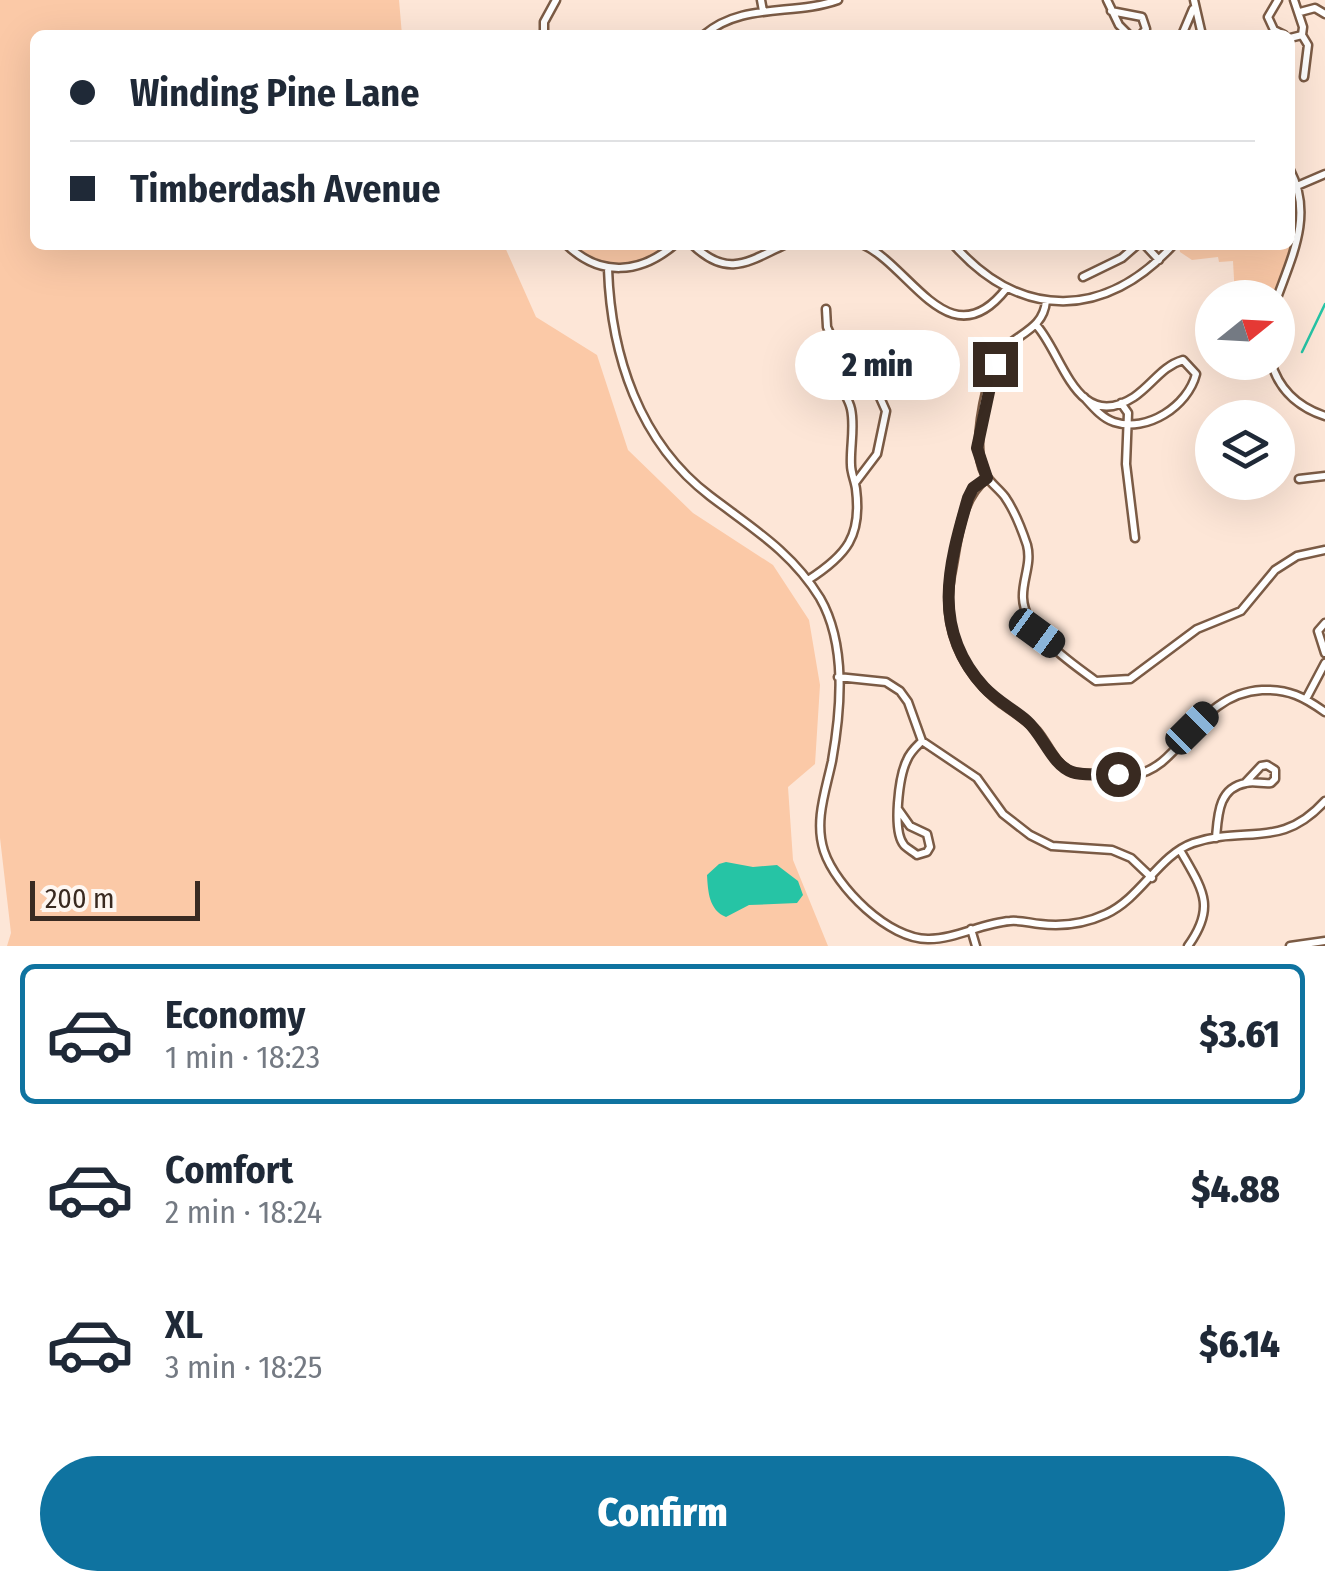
<!DOCTYPE html>
<meta charset="utf-8">
<style>
body{margin:0;font-family:"Fira Sans Condensed",sans-serif;background:#f6f6f7;color:#1f2937;height:100vh;display:flex;flex-direction:column;font-size:38px;white-space:nowrap}
*{box-sizing:border-box;margin:0}
p{font-size:32px;color:#747a83}
.icon{flex:none;width:55px;height:55px;fill:none;stroke:currentColor;stroke-width:2;stroke-linecap:round;stroke-linejoin:round}
.map{position:relative;height:946px;overflow:hidden}
.panel{display:flex;flex-direction:column;background:#fff;flex:1}
.panel>*{flex:none}
.hud{position:absolute;left:30px;top:30px;width:1265px;height:220px;border-radius:15px;box-shadow:0 10px 40px #0002;display:grid;align-content:center;height:220px;padding:0 40px;background:#fff}
.needle{width:65px;rotate:72deg}
.fabs{position:absolute;left:1195px;top:280px;display:grid;gap:20px}
.fabs a{display:grid;place-items:center;width:100px;height:100px;border-radius:50%;background:#fff;box-shadow:0 10px 40px #0002;font-size:50px}
.scale{position:absolute;left:30px;bottom:25px;width:170px;box-sizing:border-box;padding-left:10px;border:5px solid #392a21;border-top:0;font-size:28px;line-height:35px;white-space:nowrap;color:#392a21;-webkit-text-stroke:8px #fef7f2;paint-order:stroke}
.end{position:absolute;width:45px;height:45px;margin:-22px;border:12px solid #392a21;background:#fff;box-shadow:0 0 0 5px #fff}
.from{border-radius:50%}
.bubble{position:absolute;height:70px;border-radius:35px;background:#fff;box-shadow:0 10px 40px #0002;font-size:32px;font-weight:800;line-height:70px;text-align:center}
.car{position:absolute;width:30px;height:60px;margin:-30px -15px;border-radius:12px;box-shadow:0 0 8px 2px #0007;background:linear-gradient(#222 24%,#8ab4d8 0 40%,#222 0 76%,#8ab4d8 0 86%,#222 0)}
.hud b{display:flex;align-items:center;gap:35px;height:95px;font-size:38px}
.hud b+b{border-top:2px solid #e0e1e3}
.hud i{width:25px;height:25px;background:#1f2937}
ul{padding:18px 0 0;list-style:none}
li{display:flex;align-items:center;gap:30px;height:140px;margin:0 20px 15px;padding:0 20px;border:5px solid transparent;border-radius:15px}
li div{flex:1}
li b{display:block;font-size:38px}
li em{font-style:normal;font-weight:800}
li.on{border-color:#0f73a0}
li>.icon{width:90px;height:90px;stroke-width:1.5}
.primary-button{display:flex;gap:20px;margin-top:auto;padding:20px 40px}
.primary-button a{flex:1;height:115px;border-radius:60px;background:#0f73a0;color:#fff;font-size:40px;font-weight:800;line-height:115px;text-align:center}
.map>svg:first-child{display:block}
</style>
<div class="map">
<svg width="1325" height="946" viewBox="0 0 1325 946">
<rect width="100%" height="100%" fill="#fde6d7"/>
<!-- green -->
<path fill="#fbc9a7" d="M0,0h399l3,35h-367v210h469l32,72 61,38 31,95 65,63 80,52 36,55 11,65 -5,79 -27,23 5,73 35,86h-821l4,-13 -11,-95z
M1290,178c18,40 -2,81 -16,119h-39l-2,-36 -14,1 -1,-5 -26,3 -12,-8 -1,-7h111z
M572,245h96c-26,27 -70,26 -96,0z"/>
<!-- water -->
<path fill="#26c4a5" d="M726,862l27,5 24,-2 21,16 5,14 -6,8 -48,2 -23,12c-17,-7 -18,-25 -19,-42l12,-11z"/>
<g fill="none" stroke-linecap="round" stroke-linejoin="round">
<!-- stream -->
<path stroke="#26c4a5" stroke-width="2.5" d="M1302,352l23,-48"/>
<defs>
<path id="street" d="M761,0l2,11
M1107,0l12,25 10,10
M1194,0l8,35
M1278,0l-10,17 6,13 10,5
M1111,11l31,6 4,12 -5,6
M1300,12l15,-4 10,6
M544,35v-13l12,-22
M704,35c38,-33 90,-19 134,-35
M1182,35l11,-26
M1302,35l6,10 -4,32
M1290,38l12,-3 1,-8 -9,-27
M1297,186l28,-12
M567,245c33,32 73,29 107,0
M693,245c34,33 55,17 91,0
M864,245c48,23 86,115 142,44
M954,245c67,76 152,74 219,0
M1145,245l14,15
M608,269c3,86 31,173 102,227 42,32 82,56 110,102 27,47 21,112 12,163 -6,29 -18,60 -8,90 12,36 65,89 105,88 27,0 53,-16 81,-18 10,-1 20,2 30,3 24,3 44,0 66,-10 35,-16 53,-59 87,-71 53,-18 88,7 132,-42
M1083,277l39,-19 15,-13
M1277,298c16,-44 36,-84 13,-128
M1046,301c-3,34 -40,33 -51,62 -10,26 -24,86 -10,111 5,9 14,15 20,23 9,13 17,33 22,48 5,19 -5,35 -4,53 1,33 48,65 73,83l34,-2 67,-50 44,-18 34,-41 22,-14 28,-6
M826,309l1,18 18,40
M1037,326c26,29 40,108 97,71 18,-12 28,-31 49,-37l13,14c-8,32 -49,59 -82,48 -12,-4 -21,-15 -30,-25
M1271,362c8,28 27,45 54,54
M1121,403l7,10 -2,51 9,74
M987,478c-28,21 -29,64 -36,97 -10,51 10,96 50,128 13,9 26,17 36,28 11,13 18,34 35,41 6,2 52,4 60,3 50,-5 63,-81 130,-85 27,-1 42,7 63,22
M1299,479l26,-3
M808,580c39,-25 54,-44 48,-91 -1,-8 -5,-16 -5,-24 -1,-18 4,-38 0,-56 -3,-14 -14,-22 -12,-37l12,-6 14,7 9,11 12,27 -9,43 -22,29
M1325,623l-7,8 7,22
M838,677l48,5 14,9 8,11 14,39 55,37 26,36 27,21 22,11 60,4 19,8 21,20
M1306,699l19,-36
M898,809l12,17 17,8 3,13 -3,5 -10,3c-2,-2 -12,-8 -13,-10 -12,-14 -5,-69 3,-85 3,-8 9,-13 15,-19
M1216,838c2,-23 2,-50 30,-55 8,-2 17,1 25,0l4,-4v-9l-8,-5 -6,1 -16,17
M1180,850c22,39 37,56 8,96
M971,929l5,17
M1290,946l35,-5"/>
</defs>
<!-- street casing -->
<use href="#street" stroke="#7b5b45" stroke-width="11"/>
<!-- street -->
<use href="#street" stroke="#fff" stroke-width="6"/>
</g>
<g fill="none" stroke-linecap="round" stroke-linejoin="round">
<!-- route -->
<path stroke="#392a21" stroke-width="12" d="M995,364l-18,84 10,30 -14,10 -5,10c-20,69 -37,131 16,189 13,14 29,22 43,34 16,14 25,44 45,51 14,5 32,1 46,2"/>
</g>
</svg>
<div class="fabs">
<a><svg class="needle" viewBox="-14 -14 28 28"><path d="M0-13l5 13h-10z" fill="#e53935"/><path d="M0 13l5-13h-10z" fill="#747a83"/></svg></a>
<a><svg class="icon" aria-label="layers" viewBox="0 0 24 24"><path d="M12 4l9 5-9 5-9-5zM3 14l9 5 9-5"/></svg></a>
</div>
<div class="scale">200 m</div>
<i class="end from" style="left:1118px;top:774px"></i>
<i class="end" style="left:995px;top:364px"></i>
<div class="bubble" style="left:795px;top:330px;width:165px">2 min</div>
<i class="car" style="left:1037px;top:633px;rotate:126deg"></i>
<i class="car" style="left:1192px;top:728px;rotate:45deg"></i>
<div class="hud">
<b><i class="from"></i>Winding Pine Lane</b>
<b><i></i>Timberdash Avenue</b>
</div>
</div>
<section class="panel">
<ul>
<li class="on"><svg class="icon" aria-label="car" viewBox="0 0 24 24"><path d="M5 17H2v-5l4-1 3-4h7l3 4 3 1v5h-3M9 17h6M6 11h13"/><circle cx="7" cy="17" r="2"/><circle cx="17" cy="17" r="2"/></svg><div><b>Economy</b><p>1 min · 18:23</p></div><em>$3.61</em></li>
<li><svg class="icon" aria-label="car" viewBox="0 0 24 24"><path d="M5 17H2v-5l4-1 3-4h7l3 4 3 1v5h-3M9 17h6M6 11h13"/><circle cx="7" cy="17" r="2"/><circle cx="17" cy="17" r="2"/></svg><div><b>Comfort</b><p>2 min · 18:24</p></div><em>$4.88</em></li>
<li><svg class="icon" aria-label="car" viewBox="0 0 24 24"><path d="M5 17H2v-5l4-1 3-4h7l3 4 3 1v5h-3M9 17h6M6 11h13"/><circle cx="7" cy="17" r="2"/><circle cx="17" cy="17" r="2"/></svg><div><b>XL</b><p>3 min · 18:25</p></div><em>$6.14</em></li>
</ul>
<div class="primary-button"><a>Confirm</a></div>
</section>
